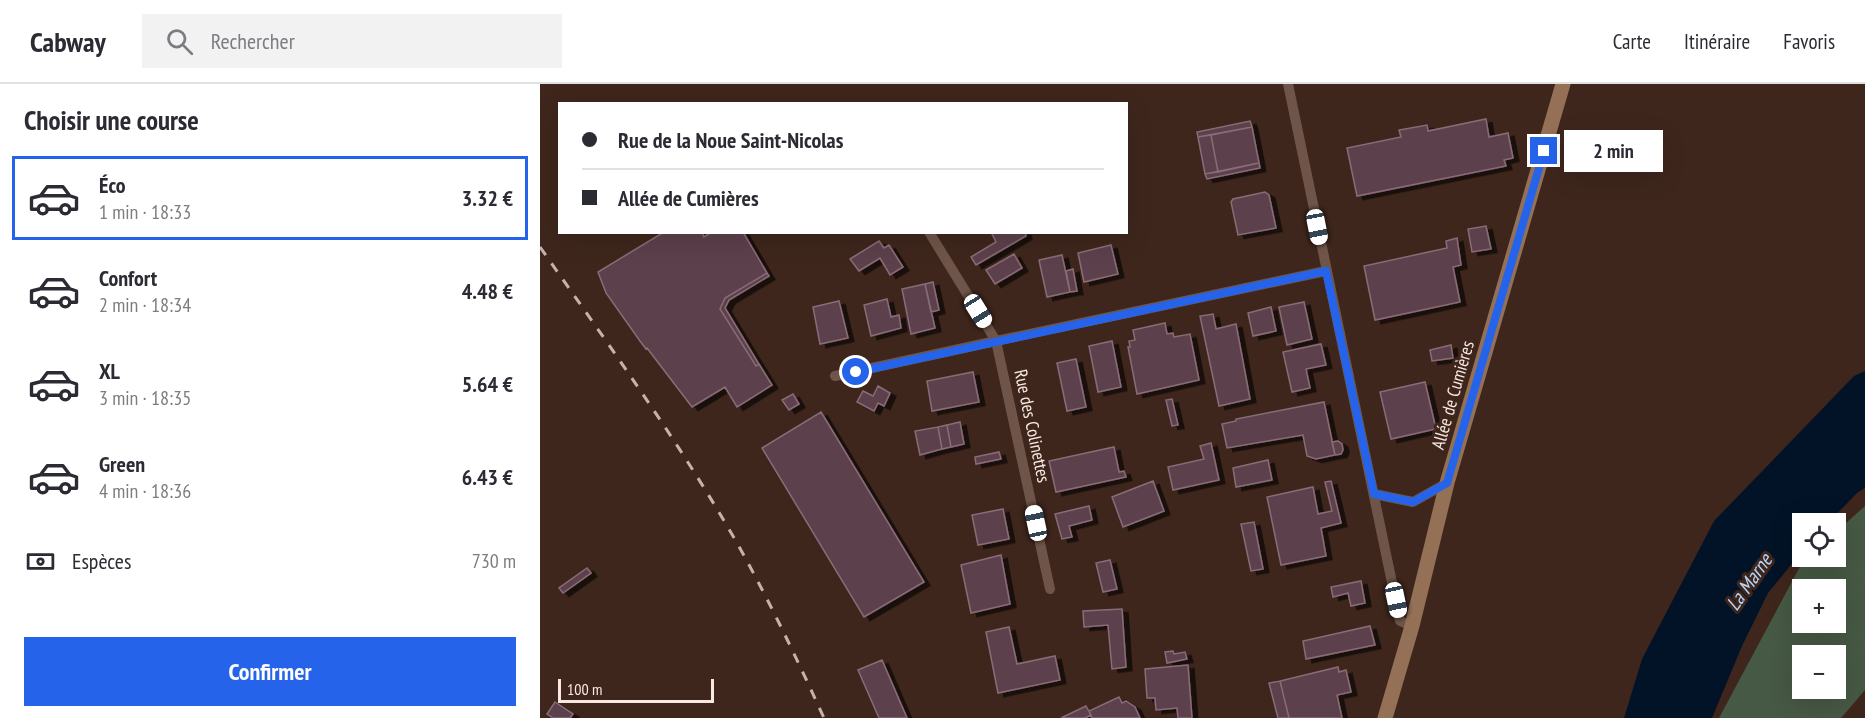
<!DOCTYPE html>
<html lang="fr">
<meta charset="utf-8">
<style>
body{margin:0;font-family:"PT Sans Narrow",sans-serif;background:#f2f2f3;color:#2b2b33;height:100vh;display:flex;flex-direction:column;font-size:22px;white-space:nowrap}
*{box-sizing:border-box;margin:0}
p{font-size:20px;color:#7c7c81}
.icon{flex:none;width:33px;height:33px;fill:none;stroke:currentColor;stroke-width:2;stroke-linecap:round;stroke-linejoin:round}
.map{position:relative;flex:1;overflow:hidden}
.drawer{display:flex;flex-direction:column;background:#fff;width:540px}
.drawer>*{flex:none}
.hud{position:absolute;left:18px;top:18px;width:570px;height:132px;border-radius:0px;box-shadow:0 6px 24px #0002;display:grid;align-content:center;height:132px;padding:0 24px;background:#fff}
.controls{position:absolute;left:1252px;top:429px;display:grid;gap:12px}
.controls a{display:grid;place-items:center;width:54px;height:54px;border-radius:0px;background:#fff;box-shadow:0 6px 24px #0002;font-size:30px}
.scale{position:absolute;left:18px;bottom:15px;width:156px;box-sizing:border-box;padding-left:6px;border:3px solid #f9e9e2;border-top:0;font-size:16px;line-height:21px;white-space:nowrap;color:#f9e9e2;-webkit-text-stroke:4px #3e261c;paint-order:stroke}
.end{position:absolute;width:27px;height:27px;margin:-14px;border:8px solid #2563eb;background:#fff;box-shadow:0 0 0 3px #fff}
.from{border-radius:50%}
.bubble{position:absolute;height:42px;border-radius:0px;background:#fff;box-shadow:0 6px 24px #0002;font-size:20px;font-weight:600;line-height:42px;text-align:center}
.car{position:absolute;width:18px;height:36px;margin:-18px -9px;border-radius:8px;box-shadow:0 0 4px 2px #0007;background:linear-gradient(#fff 24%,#345 0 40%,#fff 0 76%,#345 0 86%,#fff 0)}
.hud b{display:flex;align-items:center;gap:21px;height:57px;font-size:22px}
.hud b+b{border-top:2px solid #e1e1e2}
.hud i{width:15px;height:15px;background:#2b2b33}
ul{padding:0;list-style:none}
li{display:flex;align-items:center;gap:18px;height:84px;margin:0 12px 9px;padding:0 12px;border:3px solid transparent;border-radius:0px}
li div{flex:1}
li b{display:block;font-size:22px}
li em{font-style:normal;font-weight:600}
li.on{border-color:#2563eb}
li>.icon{width:54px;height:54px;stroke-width:1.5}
h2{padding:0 24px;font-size:27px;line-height:72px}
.pay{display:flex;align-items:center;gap:15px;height:66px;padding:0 24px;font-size:22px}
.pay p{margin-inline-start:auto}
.cta{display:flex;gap:12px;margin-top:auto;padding:12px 24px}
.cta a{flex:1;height:69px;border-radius:0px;background:#2563eb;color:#fff;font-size:24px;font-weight:600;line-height:69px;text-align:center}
header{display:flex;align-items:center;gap:36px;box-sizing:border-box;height:84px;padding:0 30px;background:#fff;border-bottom:2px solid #e1e1e2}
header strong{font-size:28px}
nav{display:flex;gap:33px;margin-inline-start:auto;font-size:21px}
.search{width:420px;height:54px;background:#f2f2f3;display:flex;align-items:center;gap:15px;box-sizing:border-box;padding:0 21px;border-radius:0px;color:#7c7c81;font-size:22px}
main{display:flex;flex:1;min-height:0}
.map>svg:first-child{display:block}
</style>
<header>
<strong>Cabway</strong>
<div class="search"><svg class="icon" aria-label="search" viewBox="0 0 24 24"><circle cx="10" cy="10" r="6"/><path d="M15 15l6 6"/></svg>Rechercher</div>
<nav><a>Carte</a><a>Itinéraire</a><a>Favoris</a></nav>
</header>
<main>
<section class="drawer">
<h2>Choisir une course</h2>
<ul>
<li class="on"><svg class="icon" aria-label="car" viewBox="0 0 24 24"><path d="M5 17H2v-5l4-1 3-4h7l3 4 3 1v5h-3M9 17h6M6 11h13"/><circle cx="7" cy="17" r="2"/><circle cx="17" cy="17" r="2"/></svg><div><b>Éco</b><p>1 min · 18:33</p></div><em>3.32 €</em></li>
<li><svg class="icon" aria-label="car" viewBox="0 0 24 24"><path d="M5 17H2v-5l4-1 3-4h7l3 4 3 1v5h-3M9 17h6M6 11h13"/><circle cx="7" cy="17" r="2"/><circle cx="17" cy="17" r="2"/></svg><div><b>Confort</b><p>2 min · 18:34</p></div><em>4.48 €</em></li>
<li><svg class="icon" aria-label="car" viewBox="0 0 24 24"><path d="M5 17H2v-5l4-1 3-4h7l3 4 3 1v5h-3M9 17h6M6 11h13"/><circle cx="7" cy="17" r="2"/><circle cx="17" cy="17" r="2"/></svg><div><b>XL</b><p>3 min · 18:35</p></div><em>5.64 €</em></li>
<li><svg class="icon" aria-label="car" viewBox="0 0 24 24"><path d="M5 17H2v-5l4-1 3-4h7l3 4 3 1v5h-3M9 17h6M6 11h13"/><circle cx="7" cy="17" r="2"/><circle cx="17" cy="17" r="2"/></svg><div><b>Green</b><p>4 min · 18:36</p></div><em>6.43 €</em></li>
</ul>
<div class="pay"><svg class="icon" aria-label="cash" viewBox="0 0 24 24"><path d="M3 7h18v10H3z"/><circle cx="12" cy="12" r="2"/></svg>Espèces<p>730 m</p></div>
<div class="cta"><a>Confirmer</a></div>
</section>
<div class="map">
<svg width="1325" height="634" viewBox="0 0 1325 634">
<defs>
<filter id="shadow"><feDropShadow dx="6" dy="3.5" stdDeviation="0" flood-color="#0009"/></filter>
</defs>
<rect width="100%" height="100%" fill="#3e261c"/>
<!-- green -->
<path fill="#465944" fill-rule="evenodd" d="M1325,422v184l-24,28h-122l84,-157 5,-4 28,-1v-24zM1263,506h33v32h-33zM1263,572h33v32h-33z"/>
<!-- water -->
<path fill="#021327" d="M1325,287v117l-8,5 -29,30 -25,1v26l-35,43 -26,53 -30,72h-88l18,-59 72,-138 140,-145z"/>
<!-- building -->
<path fill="#5c414c" stroke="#896c77" stroke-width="1.5" filter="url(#shadow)" d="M946,35l3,18 19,-4 5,25 -9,2 2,6 -149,30 -10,-48 54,-11 -2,-7 28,-5 1,6z
M710,37l2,6 -54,10 -1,-5z
M712,43l7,36 -41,9 -7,-37z
M671,51l7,37 -13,2 -7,-37z
M719,79l1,5 -53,11 -2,-5z
M725,108l4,3 7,33 -38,7 -7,-33 2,-3z
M946,142l5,23 -19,3 -4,-23z
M124,148h38l2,5 8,-5h31l24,41 -42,25 -5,11 36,57 3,-2 13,21 -35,22 -12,-20 -33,20 -45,-59 -1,1 -6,-8 -34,-48 -8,-21z
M485,148l1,4 -50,29 -5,-8 25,-15 -5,-10z
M917,154l4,27 -8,2 7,35 -85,18 -11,-54 83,-18 -1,-7z
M339,157l5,7 5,-3 14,22 -13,8 -10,-17 -21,13 -9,-12z
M571,161l7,29 -34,8 -6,-29z
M474,170l8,14 -27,16 -9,-14z
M522,171l8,37 -23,5 -8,-37z
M533,185l4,22 -7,1 -4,-21z
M227,189l2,3 -40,24 -4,8 35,58 -1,-2 -3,2 -36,-57 5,-11z
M393,198l6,28 -8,2 -6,-28z
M385,200l10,44 -24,6 -9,-45z
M347,215l4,18 8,-2 2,13 -30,8 -7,-31z
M299,217l9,37 -28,6 -7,-37z
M764,218l8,37 -25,6 -8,-38z
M731,223l5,24 -23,5 -5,-23z
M673,230l3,15 20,-5 14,75 -31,7 -19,-90z
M625,239l2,11 6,-1 1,4 16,-3 9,46 -62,14 -9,-47h2l-1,-6 6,-1 -2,-10z
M572,257l9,46 -23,5 -9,-46z
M781,260l5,21 -20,4 4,19 -18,4 -9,-40z
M911,261l2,13 -21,3 -2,-11z
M536,275l10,48 -19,4 -10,-48z
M433,288l6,30 -47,9 -5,-30z
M885,298l11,47 -45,10 -11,-47z
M338,302l12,7 -6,13 -6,-3 -4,8 -17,-9 6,-11 10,5z
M253,310l6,10 -10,6 -7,-10z
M632,315l6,26 -6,1 -6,-26z
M784,318l11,53 -19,4 -9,-3 -4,-21 -76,13 -5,-24 14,-3v-2z
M281,328l103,170 -60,35 -102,-169z
M420,338l4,22 -13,3 -4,-22z
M407,341l4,22 -9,2 -4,-22z
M398,343l4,22 -22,6 -5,-24z
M798,357l4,3 1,6 -2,4 -6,1 -3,-13z
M671,359l8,37 -46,10 -5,-23 36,-8 -4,-13z
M574,363l5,25 5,-1 2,6 -70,15 -7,-31z
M459,368l2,7 -25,5 -1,-7z
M728,376l4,20 -36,7 -3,-19z
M613,397l11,30 -41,16 -11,-30z
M791,397l10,42 -20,5 5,28 -45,9 -14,-68 46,-10 5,27 14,-3 -7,-29z
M549,422l3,14 -23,6 3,11 -10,2 -7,-25z
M463,425l6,30 -31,6 -6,-30z
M714,438l9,47 -12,2 -10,-47z
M461,471l9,49 -39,9 -10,-48z
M570,476l7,29 -14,3 -7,-29z
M47,484l4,5 -28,20 -4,-5z
M821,497l4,22 -14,3 -3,-13 -15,4 -2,-10z
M582,525l4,58 -14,2 -4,-44 -24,2 -1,-16z
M830,542l5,19 -69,14 -3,-18z
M469,543l8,37 38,-8 5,24 -62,13 -12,-61z
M633,567l1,3 11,-2 2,7 -20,4 -2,-11z
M342,576l25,58h-28l-21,-48z
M648,581l4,53h-14l-1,-10 -21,2 -1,-12h-8l-2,-29z
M798,583l1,5 7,-2 5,22 -14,3 5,23h-53l-9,-37z
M740,597l9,37h-11l-9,-35z
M579,613l3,6 4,-2 9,6 5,11h-48l-3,-7z
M15,618l18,12 -3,4h-17l-6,-4z
M546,622l5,9 -6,3h-24z"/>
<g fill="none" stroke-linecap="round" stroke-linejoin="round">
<!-- street -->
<path stroke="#6f5549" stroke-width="10" d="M748,0l112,537 12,5
M389,148l67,109 54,248
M295,292l161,-35 330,-70
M834,410l39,8 34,-19"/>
<!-- secondary -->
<path stroke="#937056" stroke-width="15" d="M845,634l27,-92 35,-143 116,-399"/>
<!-- rail -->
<path stroke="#c5b3ab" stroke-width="3" stroke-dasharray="10 10" stroke-linecap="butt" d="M0,163c68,97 138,193 197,296 32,57 60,116 87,175"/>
</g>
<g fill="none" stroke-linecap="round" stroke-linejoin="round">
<!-- route -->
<path stroke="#2563eb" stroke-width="8" d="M316,288l470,-101 48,223 39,8 34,-19 97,-332"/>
</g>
<g text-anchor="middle" stroke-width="6" stroke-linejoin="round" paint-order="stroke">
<!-- street labels -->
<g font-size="18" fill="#f9e9e2" stroke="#3e261c">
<text transform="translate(913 311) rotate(-74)" y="6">Allée de Cumières</text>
<text transform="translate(492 342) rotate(78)" y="6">Rue des Colinettes</text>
</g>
<!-- water labels -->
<g font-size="20" font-style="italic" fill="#b6d6fb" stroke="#3e261c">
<text transform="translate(1209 498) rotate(-55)" y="7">La Marne</text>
</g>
</g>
</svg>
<div class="controls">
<a><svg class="icon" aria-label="locate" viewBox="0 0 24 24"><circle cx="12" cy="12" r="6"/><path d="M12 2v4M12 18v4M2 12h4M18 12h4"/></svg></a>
<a>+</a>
<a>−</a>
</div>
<div class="scale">100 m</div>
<i class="end from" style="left:316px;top:288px"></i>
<i class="end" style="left:1004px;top:67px"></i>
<div class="bubble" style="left:1024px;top:46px;width:99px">2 min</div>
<i class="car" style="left:777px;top:143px;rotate:169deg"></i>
<i class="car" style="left:438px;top:227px;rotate:148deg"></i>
<i class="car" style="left:496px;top:439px;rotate:348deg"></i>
<i class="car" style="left:856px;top:516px;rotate:168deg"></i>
<div class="hud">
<b><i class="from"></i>Rue de la Noue Saint-Nicolas</b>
<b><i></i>Allée de Cumières</b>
</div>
</div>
</main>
